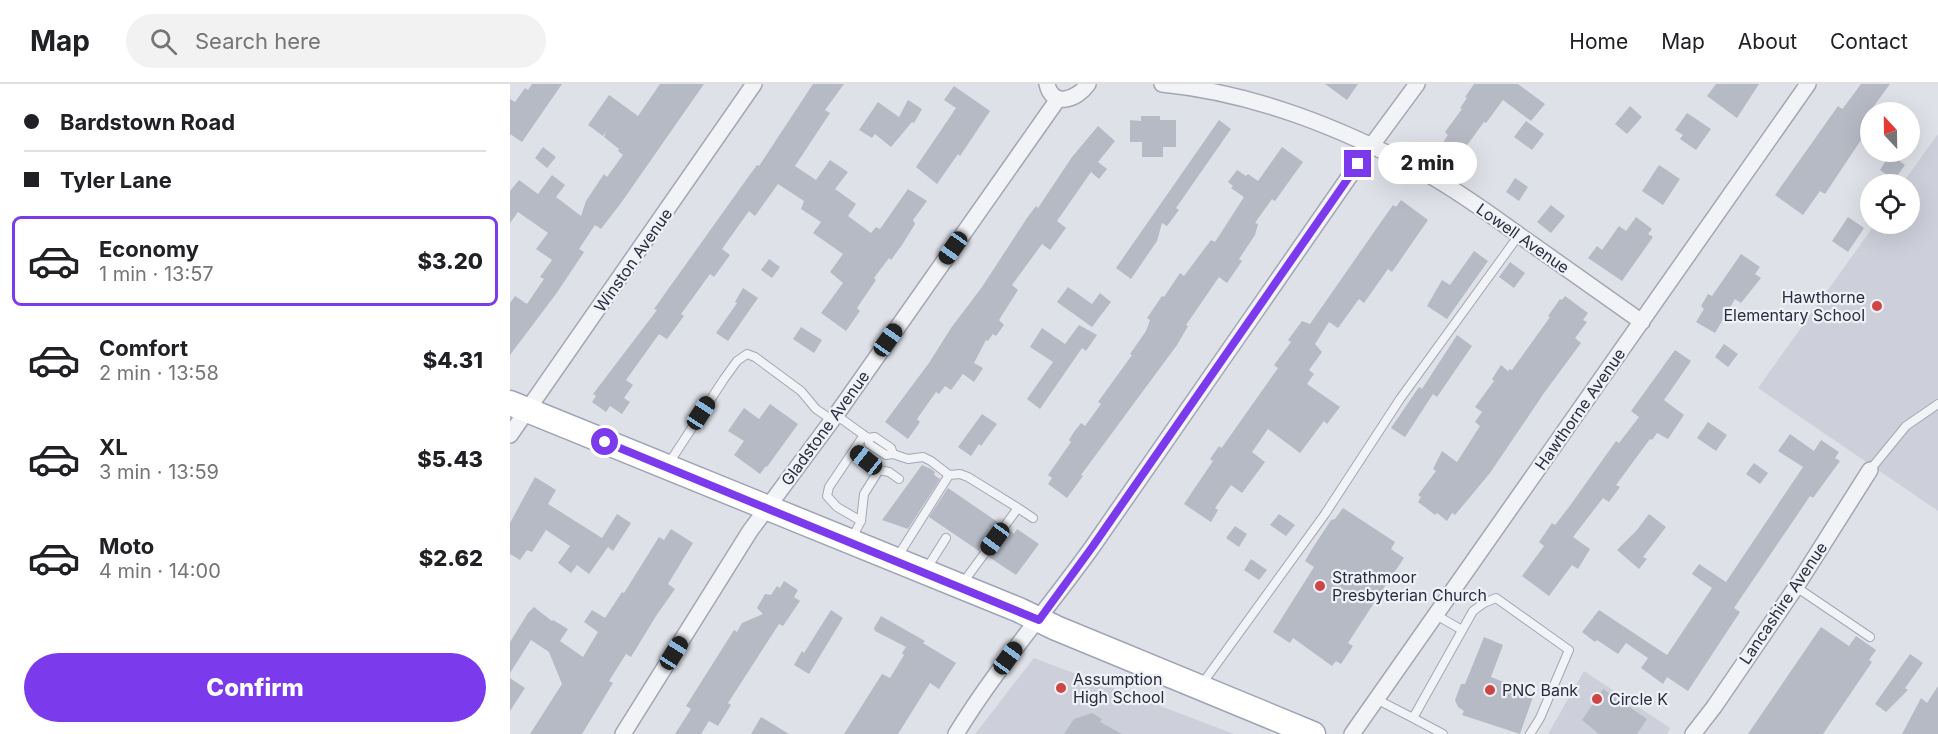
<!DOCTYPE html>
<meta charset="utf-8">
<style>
body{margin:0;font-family:Inter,sans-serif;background:#f2f2f2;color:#202124;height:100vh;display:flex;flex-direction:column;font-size:22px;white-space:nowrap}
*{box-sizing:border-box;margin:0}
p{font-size:20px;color:#757577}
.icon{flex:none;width:33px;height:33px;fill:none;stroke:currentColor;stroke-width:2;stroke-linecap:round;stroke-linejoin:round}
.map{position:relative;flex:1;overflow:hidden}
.details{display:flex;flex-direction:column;background:#fff;width:510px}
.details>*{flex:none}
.guide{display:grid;align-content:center;height:132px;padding:0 24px;background:#fff}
.needle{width:39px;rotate:338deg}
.tools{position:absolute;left:1350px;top:18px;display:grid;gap:12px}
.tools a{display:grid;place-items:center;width:60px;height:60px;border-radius:50%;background:#fff;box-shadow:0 6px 24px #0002;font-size:30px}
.end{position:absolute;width:27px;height:27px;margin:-14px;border:8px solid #7c3aed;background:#fff;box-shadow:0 0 0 3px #fff}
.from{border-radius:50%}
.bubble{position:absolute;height:42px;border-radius:21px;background:#fff;box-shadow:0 6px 24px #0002;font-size:20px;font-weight:800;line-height:42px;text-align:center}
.car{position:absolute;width:18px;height:36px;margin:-18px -9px;border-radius:8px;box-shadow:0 0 4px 2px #0007;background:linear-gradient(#222 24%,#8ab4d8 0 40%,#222 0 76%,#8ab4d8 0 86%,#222 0)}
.guide b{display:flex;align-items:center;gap:21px;height:57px;font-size:22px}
.guide b+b{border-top:2px solid #e0e0e0}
.guide i{width:15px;height:15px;background:#202124}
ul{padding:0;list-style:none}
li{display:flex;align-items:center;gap:18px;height:90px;margin:0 12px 9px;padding:0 12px;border:3px solid transparent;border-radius:9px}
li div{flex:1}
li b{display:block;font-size:22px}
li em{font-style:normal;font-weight:800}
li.selected{border-color:#7c3aed}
li>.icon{width:54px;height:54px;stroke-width:1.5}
.button{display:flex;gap:12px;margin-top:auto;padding:12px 24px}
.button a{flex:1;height:69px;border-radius:36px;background:#7c3aed;color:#fff;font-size:24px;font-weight:800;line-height:69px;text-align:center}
header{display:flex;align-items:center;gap:36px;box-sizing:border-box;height:84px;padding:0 30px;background:#fff;border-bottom:2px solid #e0e0e0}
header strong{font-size:28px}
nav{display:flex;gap:33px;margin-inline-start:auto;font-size:21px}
.search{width:420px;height:54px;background:#f2f2f2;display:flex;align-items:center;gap:15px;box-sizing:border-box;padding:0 21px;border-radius:33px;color:#757577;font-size:22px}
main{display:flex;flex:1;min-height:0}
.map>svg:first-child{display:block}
</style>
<header>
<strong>Map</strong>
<div class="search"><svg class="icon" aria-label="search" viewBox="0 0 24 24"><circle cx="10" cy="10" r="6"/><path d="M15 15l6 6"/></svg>Search here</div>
<nav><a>Home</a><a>Map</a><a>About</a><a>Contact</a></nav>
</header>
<main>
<section class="details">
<div class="guide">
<b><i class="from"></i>Bardstown Road</b>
<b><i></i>Tyler Lane</b>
</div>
<ul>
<li class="selected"><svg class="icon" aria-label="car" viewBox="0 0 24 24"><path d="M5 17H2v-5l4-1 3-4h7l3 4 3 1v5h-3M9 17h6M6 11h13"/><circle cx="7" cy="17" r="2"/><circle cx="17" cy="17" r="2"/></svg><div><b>Economy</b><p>1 min · 13:57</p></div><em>$3.20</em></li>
<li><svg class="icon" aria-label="car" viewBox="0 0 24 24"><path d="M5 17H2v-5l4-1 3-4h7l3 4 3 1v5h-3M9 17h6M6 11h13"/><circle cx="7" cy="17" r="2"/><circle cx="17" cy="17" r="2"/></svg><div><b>Comfort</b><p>2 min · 13:58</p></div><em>$4.31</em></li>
<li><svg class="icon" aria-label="car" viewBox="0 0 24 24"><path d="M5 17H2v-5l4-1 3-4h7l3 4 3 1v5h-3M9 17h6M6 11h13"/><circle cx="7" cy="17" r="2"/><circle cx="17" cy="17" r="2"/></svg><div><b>XL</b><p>3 min · 13:59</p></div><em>$5.43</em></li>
<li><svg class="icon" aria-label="car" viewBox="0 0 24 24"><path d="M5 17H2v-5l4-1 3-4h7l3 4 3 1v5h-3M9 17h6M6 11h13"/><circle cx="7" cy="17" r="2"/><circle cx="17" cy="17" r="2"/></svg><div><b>Moto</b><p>4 min · 14:00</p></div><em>$2.62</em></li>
</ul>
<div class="button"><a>Confirm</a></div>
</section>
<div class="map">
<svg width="1428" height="650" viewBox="0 0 1428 650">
<rect width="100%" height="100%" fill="#dfe1e8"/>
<!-- built -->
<path fill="#cdd0da" d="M1428,50v377l-180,-123 117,-164h35v-40h-8z
M524,574l200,76h-259z
M1074,587l86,57 -3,6h-119z"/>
<!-- building -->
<path fill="#b6bac5" d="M22,0h30l-40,58 -12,-8v-35l5,3 10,-14 3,2z
M150,0h44l-83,119 -20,26 -6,-4 -16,24 5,3 -28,42 -46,61v-52l5,-7 12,8 17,-25 -4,-2 12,-17 -16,-11 12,-16 -30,-21 -8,11v-32l9,-11 19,14 14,-19 13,10 -9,12 25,19 5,-15 18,-27 3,3 16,-22 -5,-4 1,-2 -15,-12 2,-6 -3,5 -15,-11 21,-30 29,21z
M303,0h31l-19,26 5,3 -35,53 21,14 14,-20 18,12 -13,17 21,15 -8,12 23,17 5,-6 4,2 28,-40 19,12 -14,19 2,4 -13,21 -11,15 -2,-2 -15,20 2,2 -19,28 3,3 -14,20 -25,-18 22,-30 -13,-11 13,-18 -30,-21 8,-11 -20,-13 3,-8 -26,-17 -23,32 -6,-5 -27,38 8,6 -16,22 -4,-3 -29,40 3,2 -17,23 -8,-5 -33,46 7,5 -9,13 6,4 -8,12 -12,-8 -4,6 -14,-10 4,-6 -3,-2 64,-84 -3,-1 92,-129 11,-15 2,1z
M815,0h33l-11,16z
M964,0h44l27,20 -14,17 -28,-21 -17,23 -2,-1 -27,37 -17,-12 8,-12 -3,-3 17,-23 -2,-1 7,-10 -2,-1z
M1206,0h43l-22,34 -30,-22z
M1351,0h29l-27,37 2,1 -1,2 5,4 -44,66 -5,-3 -17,24 -28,-20 63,-89 4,3 2,-2z
M444,2l36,25 -30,45 -2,-2 -21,30 -21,-17 40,-59 -12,-8z
M398,16l14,9 -8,14 -2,-1 -21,25 -16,-13 -3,4 -13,-8 19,-28 21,15z
M1120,22l12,11 -15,17 -12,-10z
M1177,29l24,16 -15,21 -16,-11 3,-4 -8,-5z
M631,32h19v4h16v27h-13v10h-21v-15h-12v-22l11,1z
M709,36l12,9 -55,79 3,2 -12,16 -5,-3 -5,18 -26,38 -15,-11z
M1016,37l18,13 -12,16 -18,-13z
M588,42l17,15 -17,21 9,7 -8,10 -8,-7 -34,49 9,7 -16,22 -8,-6 -30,41 6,5 -19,30 5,5 -8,11 -3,-2 -5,7 -2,-1 -12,23 9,5 -9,14 -11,-8 -12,16 -6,-4 -6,8 -3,-2 -19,27 3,3 -12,17 -23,-17 44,-59 22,-35 31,-41 45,-69 9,-12 2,2 34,-51z
M33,63l13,10 -9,11 -12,-10z
M772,63l21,15 -28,39 -3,-2 -17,24 3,1 -3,11 -16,24 3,2 -15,22 -8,-6 -33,48 2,1 -11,19 -96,130 2,1 -16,22 -19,-14 4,-6 -4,-3 23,-33 -2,-2 5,-8 7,-9 4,3 16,-22 -3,-2 34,-47 -2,-1 16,-23 4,-11 -3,-2 15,-22 2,1 16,-24 4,3 27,-36 4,2 29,-45 -13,-9 2,-2 -5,-4 9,-12 9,6 2,-2 10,7z
M1380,70l15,11 -11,15 -14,-10z
M1149,81l21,14 -17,26 -21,-14z
M1005,94l13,9 -9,14 -13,-9z
M891,116l27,20 -36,52 -4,-3 -24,34 -5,-4 -21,29 -9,-6 -14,22 7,8 -13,18 5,4 -7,10 33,23 -13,17 -3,-3 -24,32 -32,-24 -16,23 13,10 -23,31 -11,-8 -16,23 3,2 -7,12 -27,-18 29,-43 -3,-2 9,-13 2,2 2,-2 55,-78 -4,-3 17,-23 -3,-2 14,-19 8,3 71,-102 12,-17 3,2z
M1041,121l14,11 -14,17 -14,-11z
M1126,133l16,12 -4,5 5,3 -31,44 -34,-23 9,-12 5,4 17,-24 7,5z
M1338,133l16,11 -16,24 -16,-11z
M964,167l14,10 -41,58 -20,-13 15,-26 8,5z
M1231,170l19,13 -5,7 6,4 -20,25 -6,-4 -20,34 -19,-11 8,-13 -3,-3 7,-12 4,2z
M259,175l11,8 -8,11 -11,-8z
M1000,178l15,11 -11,15 -15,-11z
M558,203l24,17 8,-11 11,9 -19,25 -35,-25z
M233,204l15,10 -30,43 -12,-8 21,-30 -2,-1z
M1055,212l23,17 -5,7 4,2 -12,16 6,5 -37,50 -54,80 -35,42 -3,-2 -5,8 -10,-8 -2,2 -17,-13 3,-5 -3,-2 18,-24 -3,-2 9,-18 15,11 23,-36 -5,-4 7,-10 -7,-5 19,-26 -2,-2 9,-14 7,6 2,-2 2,1 38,-53 -2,-1 12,-17 2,1z
M569,241l18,10 -11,16 -4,-3 -42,61 -13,-10 26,-37 -23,-15 12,-19 23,16z
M291,243l21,13 -8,13 -21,-14z
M947,251l15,11 -35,51 -4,-3 -28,43 -14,-9 28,-41 3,2z
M1214,260l14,10 -10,13 -13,-10z
M1165,266l16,11 -27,39 20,15 -16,24 -11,-6 -5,7 -2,-1 -34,46 4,2 -11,15 -6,-4 -30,39 17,12 -12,20 -6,-4 -23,31 -27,-20 22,-30 -5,-4 13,-19 3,2 14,-18 47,-66 3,2 20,-26 -8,-6z
M260,320l28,20 -31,43 -1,-1 -6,8 -26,-19 10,-14 -16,-10 16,-23 15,11z
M472,330l15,10 -16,22 -2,-2 -8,12 -13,-9z
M1198,338l19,13 -11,16 -19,-13z
M1280,350l24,17 7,-11 18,12 -4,6 5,3 -27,37 -3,-2 -76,112 6,4 -52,79 -21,-14 -4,7 -22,-16 7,-10 -22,-15 -8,11 -21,-14 -2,2 -13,-10 17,-22 68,45 45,-67 -20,-14 7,-10 27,18 77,-115 -25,-16z
M1244,379l14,10 -8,11 -14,-10z
M412,381l9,4 4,3 -1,3 6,4 -32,50 -26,-9z
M25,393l21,13 -8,14 54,34 15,-24 14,9 -18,28 -5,-4 -19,27 -12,-9 -6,8 -13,-10 12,-17 -24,-16 -14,22 -5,-2 -7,10 -10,-6v-31z
M438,404l51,35 -20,28 -50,-34z
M833,424l52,34 -4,7 13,9 -21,31 2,2 -7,10 -2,-1 -28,43 5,3 -12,18 -5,-3 -4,5 -39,-28 -3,5 -17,-11 41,-65 -9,-6 7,-12 19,-29 4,-1z
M769,430l16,11 -9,11 -16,-11z
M1139,430l17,13 -23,30 4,2 -8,10 -22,-19 20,-20z
M725,442l12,8 -8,13 -13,-9z
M161,445l22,14 -25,41 7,5 -19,27 -25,41 -5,-3 -17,27 4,2 -31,51h-52l32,-50 -13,-32 -18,-12 -21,33v-31l18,-29 6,-6 18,14 1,-1 15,9 -8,12 23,16 15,-25 -14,-10 8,-12 13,8 17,-26 2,1 35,-56 5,3z
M507,445l22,15 -23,31 -27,-18 20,-27 5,4z
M741,475l16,11 -8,10 -15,-10z
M274,497l14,9 -4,7 6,4 -17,25 -4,-2 -51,79 3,2 -13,21 -9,-5 -8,13h-26l16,-25 -5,-3 48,-76 3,2 5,-9 21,-9 -6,-6 8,-14 6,1 6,-9 3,2z
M321,526l12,8 -34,56 -15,-9 8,-14 2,2z
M371,532l44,25 -2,2 33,20 -17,26 -9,-6 -32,51h-54l38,-60 8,4 14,-23 -2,-2 4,-6 -31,-16 -1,-3z
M1311,543l28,19 7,-10 20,14 -7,10 3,2 -49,72h-75z
M974,553l19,8 -12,32 43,17 -14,40 -58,-19 2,-4 -6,-4 -3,-7 6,-16h4z
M1400,570l13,9 -18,25 3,2 -22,22 -11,-8z
M0,594l15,10 -15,23z
M1428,602v48h-36l19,-36 6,5z
M1093,605l44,30 -10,15h-38l-17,-14z
M582,629l10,6 -2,3 22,12h-58l10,-15z
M251,633l28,17h-38z"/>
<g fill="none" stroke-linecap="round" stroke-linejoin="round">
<defs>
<path id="lane" d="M326,331l32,23 1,6 17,11 7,-1 15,5 15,-2 8,4 18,14 11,-1 8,3 50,31 -56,76
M358,354l7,-1 16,11 2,6
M344,366l25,20 -15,24 -3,27
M159,379l55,-84 13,-18 10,-7 8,3 46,34 15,18 16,11
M369,386l10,2 10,7
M1360,386l36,-44 32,-22
M508,424l15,10
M342,454l9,-17 -24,-14 -10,-11 2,-9 35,-52
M388,472l51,-81
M417,484l19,-30
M1286,503l74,50
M926,531l26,15
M692,600l123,-170 75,-115 119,-164
M866,615l37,19 60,-107 11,-8 12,-5 73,52 -29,68 -10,16
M903,634l30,16"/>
<path id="street" d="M537,0c5,24 30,16 41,0
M652,0c93,9 179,44 262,88 33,18 64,41 95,63 41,29 82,58 123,87
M0,351l244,-351
M113,650l127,-203 86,-116 222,-316
M446,650c40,-66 92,-125 137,-188l265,-382 59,-80
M842,650l456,-650
M1183,650l21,-27 82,-120 74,-117"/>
<path id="primary" d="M0,319l509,207 37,18 257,106"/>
</defs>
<!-- lane casing -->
<use href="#lane" stroke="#a4a7b2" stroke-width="10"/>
<!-- street casing -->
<use href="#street" stroke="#a4a7b2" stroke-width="18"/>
<!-- primary casing -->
<use href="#primary" stroke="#9fa4b4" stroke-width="27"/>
<!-- lane -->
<use href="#lane" stroke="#f2f3f7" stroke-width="8"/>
<!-- street -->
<use href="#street" stroke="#f2f3f7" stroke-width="15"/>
<!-- primary -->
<use href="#primary" stroke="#fff" stroke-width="24"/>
</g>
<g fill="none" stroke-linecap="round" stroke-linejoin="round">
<!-- route -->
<path stroke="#7c3aed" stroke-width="8" d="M95,358l434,178 54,-74 265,-382"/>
</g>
<!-- markers -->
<g fill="#cd4545" stroke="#eff1f6" stroke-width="2">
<circle cx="1367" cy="222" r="6"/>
<circle cx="810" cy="502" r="6"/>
<circle cx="551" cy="604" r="6"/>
<circle cx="980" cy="606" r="6"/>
<circle cx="1087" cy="615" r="6"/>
</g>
<g text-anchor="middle" stroke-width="4.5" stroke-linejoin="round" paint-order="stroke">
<!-- street labels -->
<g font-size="16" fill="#282d3f" stroke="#eff1f6">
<text transform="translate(1013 154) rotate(35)" y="6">Lowell Avenue</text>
<text transform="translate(123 176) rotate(-55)" y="6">Winston Avenue</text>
<text transform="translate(1070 325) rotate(-55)" y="6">Hawthorne Avenue</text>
<text transform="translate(315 344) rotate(-54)" y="6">Gladstone Avenue</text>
<text transform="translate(1273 519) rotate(-56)" y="6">Lancashire Avenue</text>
</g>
<!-- poi labels -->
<g font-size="16" fill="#282d3f" stroke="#eff1f6" text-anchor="start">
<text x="1355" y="219" text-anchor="end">Hawthorne<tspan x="1355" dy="18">Elementary School</tspan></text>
<text x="822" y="499">Strathmoor<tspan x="822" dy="18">Presbyterian Church</tspan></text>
<text x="563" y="601">Assumption<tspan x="563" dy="18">High School</tspan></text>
<text x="992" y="612">PNC Bank</text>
<text x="1099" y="621">Circle K</text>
</g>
</g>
</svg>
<div class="tools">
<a><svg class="needle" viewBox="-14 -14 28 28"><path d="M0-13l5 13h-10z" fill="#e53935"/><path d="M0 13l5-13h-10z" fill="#757577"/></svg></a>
<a><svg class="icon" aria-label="locate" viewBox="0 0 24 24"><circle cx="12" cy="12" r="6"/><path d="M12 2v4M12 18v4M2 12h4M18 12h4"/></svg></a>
</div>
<i class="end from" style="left:95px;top:358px"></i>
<i class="end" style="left:848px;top:80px"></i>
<div class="bubble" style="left:868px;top:58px;width:99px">2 min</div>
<i class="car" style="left:443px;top:164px;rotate:215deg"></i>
<i class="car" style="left:378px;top:256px;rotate:35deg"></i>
<i class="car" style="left:191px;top:329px;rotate:33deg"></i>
<i class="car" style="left:356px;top:376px;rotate:309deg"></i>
<i class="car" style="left:485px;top:455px;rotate:216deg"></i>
<i class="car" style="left:164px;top:569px;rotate:32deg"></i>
<i class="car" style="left:498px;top:574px;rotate:36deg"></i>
</div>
</main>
